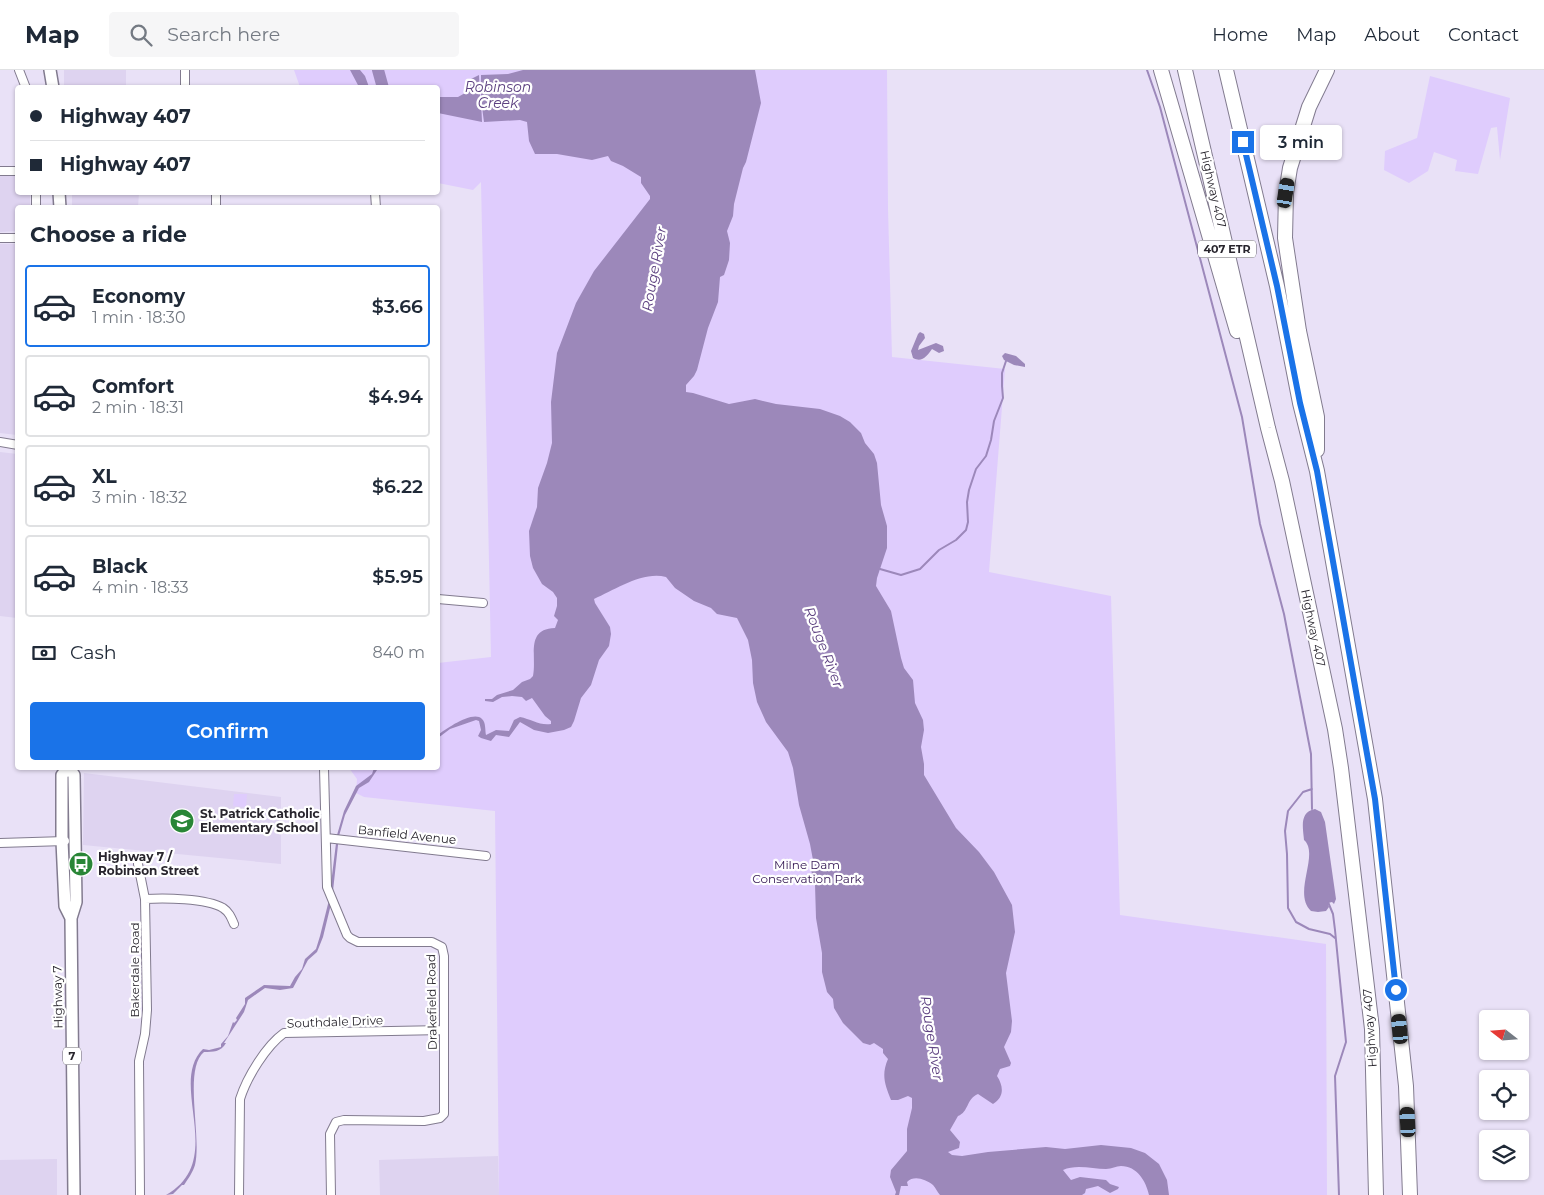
<!DOCTYPE html>
<meta charset="utf-8">
<style>
body{margin:0;font-family:Montserrat,sans-serif;background:#f6f6f7;color:#1f2937;height:100vh;display:flex;flex-direction:column;font-size:19px;white-space:nowrap}
*{box-sizing:border-box;margin:0}
p{font-size:16px;color:#747a83}
.icon{flex:none;width:28px;height:28px;fill:none;stroke:currentColor;stroke-width:2;stroke-linecap:round;stroke-linejoin:round}
.map{position:relative;flex:1;overflow:hidden}
.side{position:absolute;left:15px;top:135px;width:425px;height:565px;display:flex;flex-direction:column;background:#fff;border-radius:5px;box-shadow:0 1px 4px #0004}
.side>*{flex:none}
.banner{position:absolute;left:15px;top:15px;width:425px;height:110px;border-radius:5px;box-shadow:0 1px 4px #0004;display:grid;align-content:center;height:110px;padding:0 15px;background:#fff}
.needle{width:32px;rotate:287deg}
.tools{position:absolute;left:1479px;top:940px;display:grid;gap:10px}
.tools a{display:grid;place-items:center;width:50px;height:50px;border-radius:5px;background:#fff;box-shadow:0 1px 4px #0004;font-size:25px}
.end{position:absolute;width:22px;height:22px;margin:-11px;border:6px solid #1a73e8;background:#fff;box-shadow:0 0 0 2px #fff}
.from{border-radius:50%}
.bubble{position:absolute;height:35px;border-radius:5px;background:#fff;box-shadow:0 1px 4px #0004;font-size:16px;font-weight:600;line-height:35px;text-align:center}
.car{position:absolute;width:15px;height:30px;margin:-15px -8px;border-radius:6px;box-shadow:0 0 4px 1px #0007;background:linear-gradient(#222 24%,#8ab4d8 0 40%,#222 0 76%,#8ab4d8 0 86%,#222 0)}
.banner b{display:flex;align-items:center;gap:18px;height:48px;font-size:19px}
.banner b+b{border-top:1px solid #e0e1e3}
.banner i{width:12px;height:12px;background:#1f2937}
ul{padding:0;list-style:none}
li{display:flex;align-items:center;gap:15px;height:82px;margin:0 10px 8px;padding:0 5px;border:2px solid #e0e1e3;border-radius:5px}
li div{flex:1}
li b{display:block;font-size:19px}
li em{font-style:normal;font-weight:600}
li.active{border-color:#1a73e8}
li>.icon{width:45px;height:45px;stroke-width:1.5}
h2{padding:0 15px;font-size:22px;line-height:60px}
.pay{display:flex;align-items:center;gap:12px;height:55px;padding:0 15px;font-size:19px}
.pay p{margin-inline-start:auto}
.action{display:flex;gap:10px;margin-top:auto;padding:10px 15px}
.action a{flex:1;height:58px;border-radius:5px;background:#1a73e8;color:#fff;font-size:20px;font-weight:600;line-height:58px;text-align:center}
header{display:flex;align-items:center;gap:30px;box-sizing:border-box;height:70px;padding:0 25px;background:#fff;border-bottom:1px solid #e0e1e3}
header strong{font-size:24px}
nav{display:flex;gap:28px;margin-inline-start:auto;font-size:18px}
.search{width:350px;height:45px;background:#f6f6f7;display:flex;align-items:center;gap:12px;box-sizing:border-box;padding:0 18px;border-radius:5px;color:#747a83;font-size:19px}
.map>svg:first-child{display:block}
</style>
<header>
<strong>Map</strong>
<div class="search"><svg class="icon" aria-label="search" viewBox="0 0 24 24"><circle cx="10" cy="10" r="6"/><path d="M15 15l6 6"/></svg>Search here</div>
<nav><a>Home</a><a>Map</a><a>About</a><a>Contact</a></nav>
</header>
<div class="map">
<svg width="1544" height="1125" viewBox="0 0 1544 1125">
<rect width="100%" height="100%" fill="#e9e1f7"/>
<!-- built -->
<path fill="#ded3f0" d="M64,0h62v17h-62z
M0,106h17l1,16 12,1v14l-12,1 -1,23 -17,1z
M72,123h67l-1,14h-66z
M0,174h17v191l-17,-2z
M0,382l17,2v164l-17,-2z
M84,703l197,24v67l-198,-19z
M498,1086l1,39h-119l-1,-35z
M57,1089v36h-57v-35z"/>
<!-- green -->
<path fill="#dfccfd" d="M294,0h593l1,139 4,148 113,12 -16,203 122,24 9,319 206,29 1,251h-828l-4,-384 -131,-14 -8,-4 1,-14 -8,-11h89v-105l53,-6 -10,-475 -8,8 -35,-7v-95l-138,-1z
M1430,6l80,22 -10,62 -3,-33 -6,1 -13,46 -23,-3 2,-11 -23,-8 -6,19 -19,12 -25,-13 1,-19 32,-13z
M234,724h13l-1,13 -13,-1z"/>
<!-- water -->
<path fill="#9c88ba" d="M350,0h10l5,6 4,11h-10z
M523,0h232l6,33 -15,59 -3,6 -9,36 -1,12 -6,15 3,12 -1,17 -5,15 -4,2 -2,25 -10,26 -11,42 -3,6 -8,9v7l7,1 36,11 26,-5 21,5 44,5 20,7 10,6 11,11 4,10 9,11 3,9 4,42 6,21v22l-10,30 -1,8 15,25 10,47 3,10 9,12 2,23 8,17 1,10 -3,17 3,17v11l32,53 23,24 15,20 18,33 3,27 -9,41 6,48 -1,11 -7,15 7,16 -1,3 -10,3 -3,7c7,11 7,21 -4,28l-15,-10c-12,5 -9,18 -20,22l-8,14 10,12 -1,6 -11,4 4,3 10,1 26,-4 58,-5 19,2 36,-4 30,3 14,5 14,11 8,16 2,15h-20c-3,-14 -12,-29 -28,-29 -5,0 -9,3 -15,3 -13,0 -30,-5 -43,1l8,10 9,-3 26,3 4,4 9,3 -1,2 -8,4 -12,-7 -12,3 -1,4 -3,2h-142c-3,-3 -4,-7 -7,-10 -8,-6 -19,-10 -26,-3l1,4h-7l-2,9h-4l1,-3 -6,-15 1,-7 16,-19v-22l5,-21v-10l-4,-2 -10,4h-7c-6,-15 -10,-25 -3,-41l-5,-6v-4l-9,-6 -4,2 -7,-2 -20,-20 -9,-15 -1,-9 -6,-7 -5,-20v-19l-6,-35 -1,-33 -4,-15 2,-10 -3,-16 -11,-39 -6,-37 -5,-16 -22,-30 -9,-20 -4,-19 -1,-23 -4,-20 -11,-22 -20,-4 -6,-6 -17,-7 -19,-13 -9,-11c-24,-6 -51,13 -72,22l1,4 15,24 1,7 -2,12 -10,14 -8,25 -10,13 -7,23 -3,6 -7,3 -16,3 -14,-3 -14,-8 -11,15 -13,-2 -5,6 -10,-3 -3,-2 3,-6 -2,-9 -3,-1 -26,9 -12,9v-3c8,-6 35,-25 44,-16 4,3 3,12 4,16l10,-5 13,1 5,-11 6,-3c11,2 20,9 31,7v-3l-6,-5 -13,-18 -6,3 -4,-4 -10,-1 -10,1 -9,5 -8,-1v-2h7l5,-4 16,-5 9,-8 8,-3 3,-3c4,-20 -8,-47 22,-48l3,-8 -4,-4 3,-10v-8l-4,-6 -11,-8 -9,-16 -3,-12 -1,-25 8,-24 1,-19 9,-25 5,-20 -1,-41 6,-49 19,-50 18,-32 56,-72v-3l-9,-13v-6l-18,-11 -12,-5 -3,-5 -16,4 -35,-6h-22l-6,-13 -2,-19 -7,-2 -36,2 -3,-22 1,22 -44,-9v-16h20l7,-4 6,-14 8,-4 1,22 1,1v-23l27,-1z
M920,262l4,2 1,4 -6,8 -1,4 18,-7 7,3 1,5 -5,2 -7,-4c-5,7 -10,14 -19,9l-2,-7 7,-17z
M1005,283l11,3 9,8v3l-11,-2 -10,-5 -2,-4z
M374,698h7l-4,2 -8,12 -10,6 -14,27 -6,21 -7,64 -9,37 -6,15 -9,8 -15,28 -13,2 -15,-2 -17,12 -4,12 -20,31h2c-5,9 -13,9 -22,9 -21,17 -2,84 -9,113 -2,7 -7,14 -11,20h-2l-9,9 -7,1c62,-35 1,-111 37,-146l6,1 12,-3v-3l7,-8 5,-14 1,1 3,-3 -1,-2 9,-14v-6l19,-13 26,1 5,-9 7,-8 3,-10 11,-10 4,-13 9,-36 8,-65 7,-24 12,-25 16,-12z
M1315,739l6,3 4,10 11,77 -2,5 -2,-2 -4,1 1,4 -3,4 -8,1 -7,-1c-19,-18 9,-57 -7,-71 -1,-12 -5,-28 11,-31z"/>
<g fill="none" stroke-linecap="round" stroke-linejoin="round">
<!-- stream -->
<path stroke="#9c88ba" stroke-width="2" d="M1147,0l13,37 82,310 18,107 24,90 27,140 1,55
M880,499l21,6 19,-6 19,-19 17,-10 10,-10 2,-8 -1,-20 2,-12 7,-21 10,-13 5,-16 3,-19 9,-23 -1,-12v-13l4,-12
M1312,719l-9,3 -15,19 -3,20 2,23 1,54 8,14 13,7 21,5 5,4
M1328,832l5,12 2,16 11,112 -11,34 4,119"/>
<!-- river -->
<path stroke="#9c88ba" stroke-width="12" d="M378,0l5,18"/>
<defs>
<path id="minor" d="M19,0l7,18
M185,18v-18
M0,101h18
M36,122v16
M216,122v16
M375,122l1,16
M0,168h18
M0,372l18,3
M438,529l45,4
M324,698l3,119 20,48 3,3 8,4h74l10,5 2,9v158l-4,4 -16,3 -80,-1 -8,2 -6,12 1,61
M326,768l160,18
M0,773l65,-2
M138,794l7,35 2,111 -2,24 -6,27 1,134
M145,829c19,-1 61,-1 78,9 6,4 8,9 11,16
M239,1125l1,-96c7,-22 26,-53 44,-66l160,-3"/>
<path id="primary" d="M50,0l3,18
M59,122l1,16
M68,698l-6,7v66l3,65 6,12
M69,698l5,7 2,127 -5,16 3,277"/>
<path id="motorway" d="M1161,0l76,261
M1185,0l83,358 14,53 53,248 6,39 31,261 4,166
M1226,0l51,216 23,117 17,68 58,328 31,287 4,109
M1317,380v-33l-18,-86 -14,-93 1,-45 4,-25 19,-61 18,-37"/>
</defs>
<!-- minor casing -->
<use href="#minor" stroke="#827b8f" stroke-width="10"/>
<!-- primary casing -->
<use href="#primary" stroke="#827b8f" stroke-width="14"/>
<!-- motorway casing -->
<use href="#motorway" stroke="#827b8f" stroke-width="16"/>
<!-- minor -->
<use href="#minor" stroke="#fff" stroke-width="8"/>
<!-- primary -->
<use href="#primary" stroke="#fff" stroke-width="11"/>
<!-- motorway -->
<use href="#motorway" stroke="#fff" stroke-width="14"/>
</g>
<g fill="none" stroke-linecap="round" stroke-linejoin="round">
<!-- route -->
<path stroke="#1a73e8" stroke-width="6" d="M1243,72l34,144 23,117 17,68 58,328 21,191"/>
</g>
<!-- icons -->
<defs>
<symbol id="school-disc" viewBox="-11 -11 22 22"><circle r="9.5" fill="#298637" stroke="#fff"/><path d="M0-5L7-2L0 1L-7-2ZM-4 1L0 2.5L4 1V4Q0 6-4 4Z" fill="#fff"/></symbol>
<symbol id="bus-disc" viewBox="-11 -11 22 22"><circle r="9.5" fill="#298637" stroke="#fff"/><path d="M-5-6H5V4H4V6H2V4H-2V6H-4V4H-5ZM-3.5-4V0h7V-4ZM-3.5 1.2v1.5H-2V1.2ZM2 1.2v1.5H3.5V1.2Z" fill="#fff"/></symbol>
</defs>
<g fill-rule="evenodd">
<use href="#school-disc" x="168" y="737" width="28" height="28"/>
<use href="#bus-disc" x="67" y="780" width="28" height="28"/>
</g>
<g text-anchor="middle" stroke-width="4.5" stroke-linejoin="round" paint-order="stroke">
<!-- shield labels -->
<g fill="#fff" stroke="#68666c" stroke-width="1">
<rect x="1198" y="170.5" width="58" height="17" rx="4"/>
<rect x="63" y="977.5" width="18" height="17" rx="4"/>
</g>
<g font-size="11" font-weight="bold" fill="#28252d">
<text x="1227" y="183">407 ETR</text>
<text x="72" y="990">7</text>
</g>
<!-- street labels -->
<g font-size="12" fill="#28252d" stroke="#fff">
<text transform="translate(1213 119) rotate(77)" y="4">Highway 407</text>
<text transform="translate(1313 558) rotate(78)" y="4">Highway 407</text>
<text transform="translate(407 765) rotate(6)" y="4">Banfield Avenue</text>
<text transform="translate(135 900) rotate(-90)" y="4">Bakerdale Road</text>
<text transform="translate(58 927) rotate(-91)" y="4">Highway 7</text>
<text transform="translate(432 932) rotate(-91)" y="4">Drakefield Road</text>
<text transform="translate(335 952) rotate(-2)" y="4">Southdale Drive</text>
<text transform="translate(1370 958) rotate(-94)" y="4">Highway 407</text>
</g>
<!-- poi labels -->
<g font-size="12" font-weight="bold" fill="#28252d" stroke="#fff" text-anchor="start">
<text x="200" y="748">St. Patrick Catholic<tspan x="200" dy="14">Elementary School</tspan></text>
<text x="98" y="791">Highway 7 /<tspan x="98" dy="14">Robinson Street</tspan></text>
</g>
<!-- park labels -->
<g font-size="12" fill="#341753" stroke="#fff">
<text x="807" y="799">Milne Dam<tspan x="807" dy="14">Conservation Park</tspan></text>
</g>
<!-- water labels -->
<g font-size="14" font-style="italic" fill="#5d4181" stroke="#fff">
<text x="498" y="22">Robinson<tspan x="498" dy="16">Creek</tspan></text>
<text transform="translate(654 199) rotate(-80)" y="5">Rouge River</text>
<text transform="translate(824 577) rotate(69)" y="5">Rouge River</text>
<text transform="translate(932 968) rotate(81)" y="5">Rouge River</text>
</g>
</g>
</svg>
<div class="tools">
<a><svg class="needle" viewBox="-14 -14 28 28"><path d="M0-13l5 13h-10z" fill="#e53935"/><path d="M0 13l5-13h-10z" fill="#747a83"/></svg></a>
<a><svg class="icon" aria-label="locate" viewBox="0 0 24 24"><circle cx="12" cy="12" r="6"/><path d="M12 2v4M12 18v4M2 12h4M18 12h4"/></svg></a>
<a><svg class="icon" aria-label="layers" viewBox="0 0 24 24"><path d="M12 4l9 5-9 5-9-5zM3 14l9 5 9-5"/></svg></a>
</div>
<i class="end from" style="left:1396px;top:920px"></i>
<i class="end" style="left:1243px;top:72px"></i>
<div class="bubble" style="left:1260px;top:55px;width:82px">3 min</div>
<i class="car" style="left:1286px;top:123px;rotate:9deg"></i>
<i class="car" style="left:1400px;top:959px;rotate:354deg"></i>
<i class="car" style="left:1408px;top:1052px;rotate:357deg"></i>
<div class="banner">
<b><i class="from"></i>Highway 407</b>
<b><i></i>Highway 407</b>
</div>
<section class="side">
<h2>Choose a ride</h2>
<ul>
<li class="active"><svg class="icon" aria-label="car" viewBox="0 0 24 24"><path d="M5 17H2v-5l4-1 3-4h7l3 4 3 1v5h-3M9 17h6M6 11h13"/><circle cx="7" cy="17" r="2"/><circle cx="17" cy="17" r="2"/></svg><div><b>Economy</b><p>1 min · 18:30</p></div><em>$3.66</em></li>
<li><svg class="icon" aria-label="car" viewBox="0 0 24 24"><path d="M5 17H2v-5l4-1 3-4h7l3 4 3 1v5h-3M9 17h6M6 11h13"/><circle cx="7" cy="17" r="2"/><circle cx="17" cy="17" r="2"/></svg><div><b>Comfort</b><p>2 min · 18:31</p></div><em>$4.94</em></li>
<li><svg class="icon" aria-label="car" viewBox="0 0 24 24"><path d="M5 17H2v-5l4-1 3-4h7l3 4 3 1v5h-3M9 17h6M6 11h13"/><circle cx="7" cy="17" r="2"/><circle cx="17" cy="17" r="2"/></svg><div><b>XL</b><p>3 min · 18:32</p></div><em>$6.22</em></li>
<li><svg class="icon" aria-label="car" viewBox="0 0 24 24"><path d="M5 17H2v-5l4-1 3-4h7l3 4 3 1v5h-3M9 17h6M6 11h13"/><circle cx="7" cy="17" r="2"/><circle cx="17" cy="17" r="2"/></svg><div><b>Black</b><p>4 min · 18:33</p></div><em>$5.95</em></li>
</ul>
<div class="pay"><svg class="icon" aria-label="cash" viewBox="0 0 24 24"><path d="M3 7h18v10H3z"/><circle cx="12" cy="12" r="2"/></svg>Cash<p>840 m</p></div>
<div class="action"><a>Confirm</a></div>
</section>
</div>
